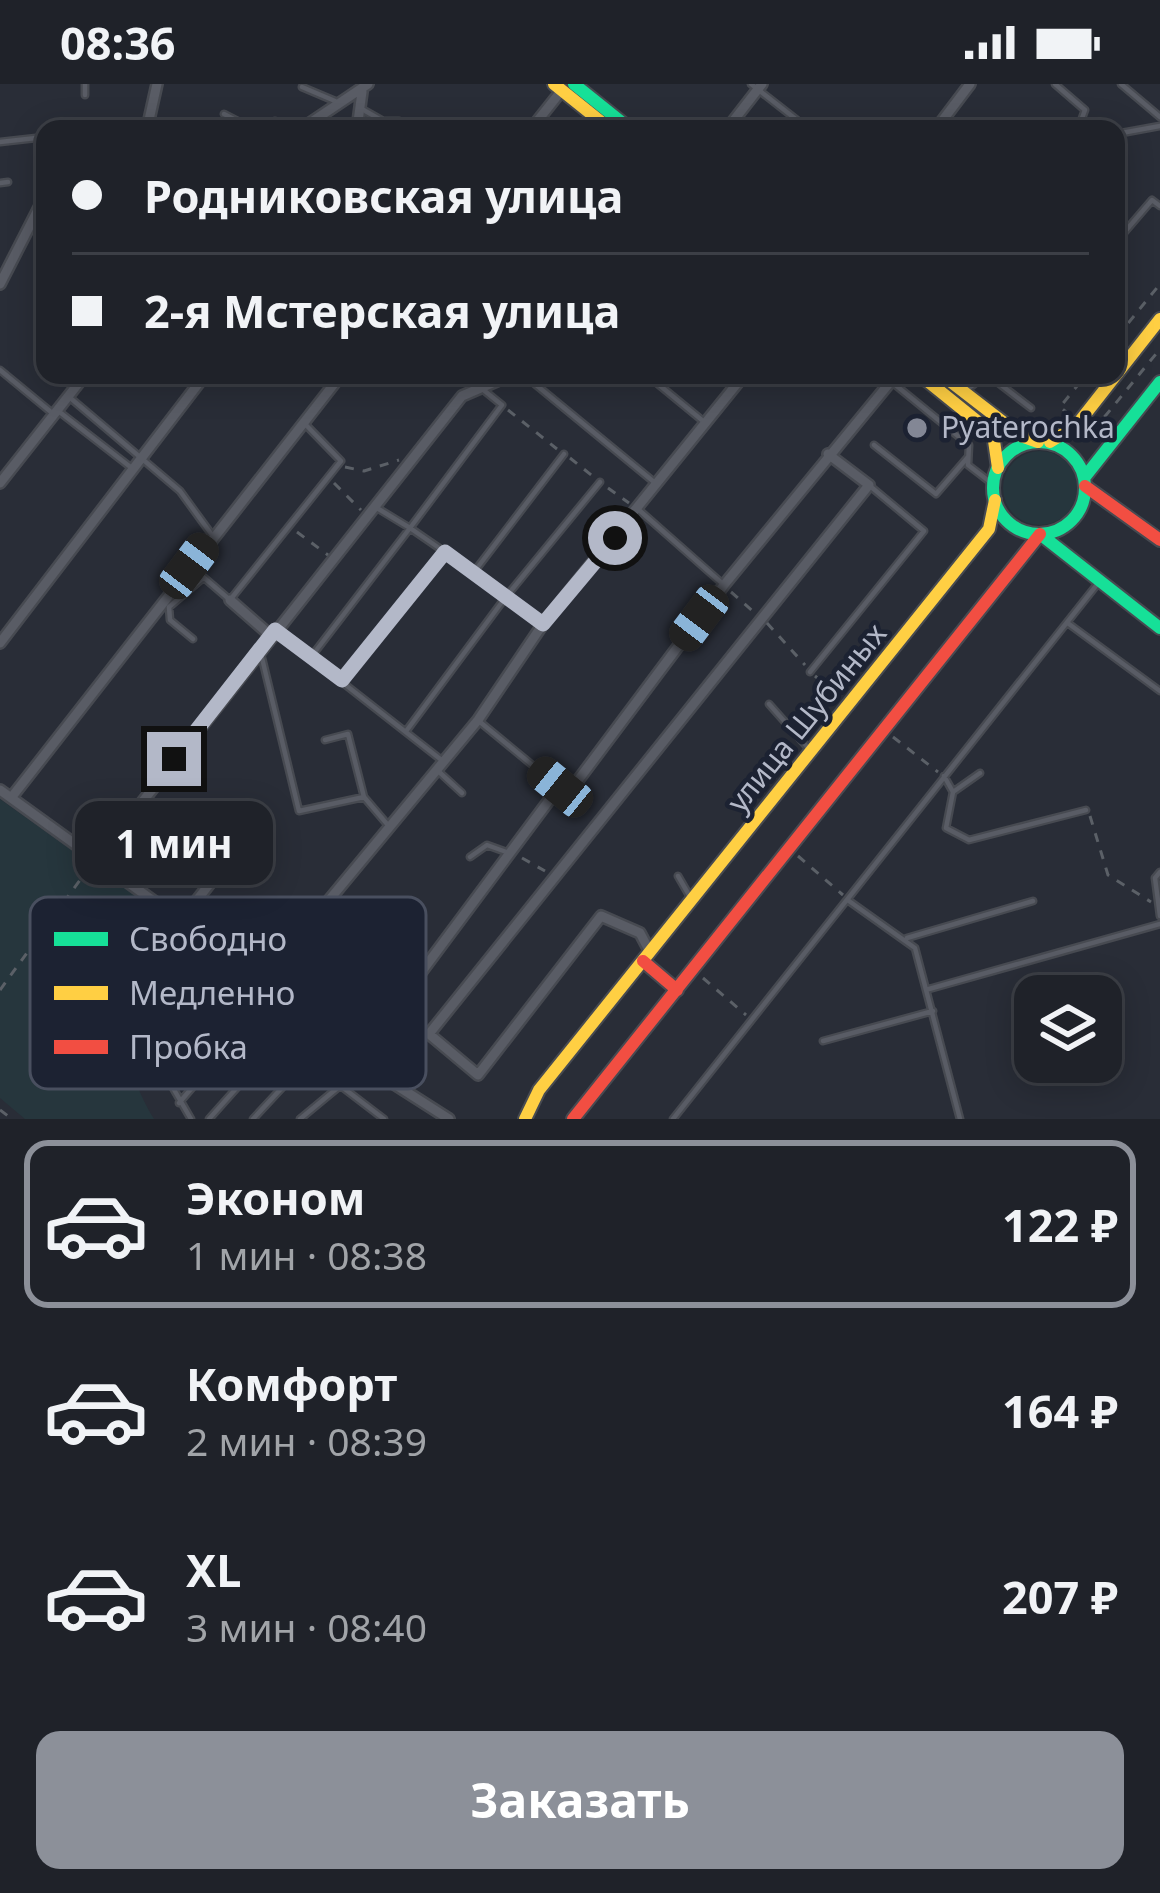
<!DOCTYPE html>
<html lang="ru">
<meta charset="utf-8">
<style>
body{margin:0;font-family:"Noto Sans",sans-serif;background:#272a31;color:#f1f3f6;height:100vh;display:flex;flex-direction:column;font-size:45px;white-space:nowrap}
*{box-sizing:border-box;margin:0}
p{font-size:39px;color:#a1a4a8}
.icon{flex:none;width:66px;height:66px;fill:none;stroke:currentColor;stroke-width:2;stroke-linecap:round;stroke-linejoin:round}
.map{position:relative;height:1035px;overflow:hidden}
.panel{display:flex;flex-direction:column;background:#1f2229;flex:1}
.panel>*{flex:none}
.hud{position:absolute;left:36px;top:36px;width:1089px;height:264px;border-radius:24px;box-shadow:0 6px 30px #0003,0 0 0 3px #3c3f46;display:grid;align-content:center;height:264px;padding:0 36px;background:#1f2229}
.buttons{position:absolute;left:1014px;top:891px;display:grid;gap:24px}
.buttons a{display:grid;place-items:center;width:108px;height:108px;border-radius:24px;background:#1f2229;box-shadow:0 6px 30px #0003,0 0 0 3px #3c3f46;font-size:60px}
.end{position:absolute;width:54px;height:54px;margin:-27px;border:15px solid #b3b8c8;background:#111;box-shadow:0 0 0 6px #111}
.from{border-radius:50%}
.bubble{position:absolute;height:84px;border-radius:24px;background:#1f2229;box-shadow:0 6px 30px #0003,0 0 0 3px #3c3f46;font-size:39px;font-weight:700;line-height:84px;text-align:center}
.car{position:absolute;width:36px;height:72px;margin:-36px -18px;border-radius:15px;box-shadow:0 0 9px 3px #0007;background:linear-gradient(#222 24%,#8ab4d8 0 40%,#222 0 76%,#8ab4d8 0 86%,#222 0)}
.hud b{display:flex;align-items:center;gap:42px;height:114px;font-size:45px}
.hud b+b{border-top:3px solid #3c3f46}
.hud i{width:30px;height:30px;background:#f1f3f6}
ul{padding:21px 0 0;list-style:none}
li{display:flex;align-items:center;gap:36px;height:168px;margin:0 24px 18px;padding:0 12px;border:6px solid transparent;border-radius:24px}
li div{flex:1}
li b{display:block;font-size:45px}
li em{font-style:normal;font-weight:700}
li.active{border-color:#8c9099}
li>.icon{width:108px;height:108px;stroke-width:1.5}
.primary-button{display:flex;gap:24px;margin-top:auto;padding:24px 36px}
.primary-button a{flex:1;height:138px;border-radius:24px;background:#8c9099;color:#fff;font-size:48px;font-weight:700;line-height:138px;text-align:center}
.status{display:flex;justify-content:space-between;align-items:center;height:84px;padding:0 60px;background:#1f2229;direction:ltr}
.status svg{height:33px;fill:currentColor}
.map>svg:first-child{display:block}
</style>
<div class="status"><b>08:36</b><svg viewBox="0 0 49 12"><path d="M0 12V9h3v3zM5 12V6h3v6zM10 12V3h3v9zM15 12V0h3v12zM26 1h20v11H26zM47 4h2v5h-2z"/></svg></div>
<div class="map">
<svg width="1160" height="1035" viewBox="0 0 1160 1035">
<rect width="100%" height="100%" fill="#292d37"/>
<!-- green -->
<path fill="#26363d" d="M1003 404a37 37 0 1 1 74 0a37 37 0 1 1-74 0Z
M0,715l153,109 -13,24 21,33c-27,65 -47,87 -7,154h-129l-25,-21z"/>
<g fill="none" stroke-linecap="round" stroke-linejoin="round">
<defs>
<path id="lane" d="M85,0v11
M751,0l46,36
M1055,0l30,26 -7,19
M1121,0l39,33
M302,3l33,14
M360,24l23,13h16l-1,8
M224,30l29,15
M275,37l20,8
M121,45h32
M1116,50l44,-8
M0,58l45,-5
M0,99l8,-1
M1116,158l36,-42 8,6
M1116,260l10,9
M0,286l51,42
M351,291l3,4
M524,291l130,107
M647,291l56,46
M988,291l43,33
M893,299l76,62 -1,20 26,20
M964,308l22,-17
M68,312l112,95 32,44
M57,326l76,59
M874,361l62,49 32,-37
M377,424l33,20 92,-123 -37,-30
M639,426l85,75
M194,485l36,31 111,-139 -35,-36
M474,488l31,26 95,-116
M1069,540l91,67
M278,548l166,130
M193,555l-23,-19 -1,-13 34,-29
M261,570l38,157 65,-14 23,27
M311,573l99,-129 64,44 90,-118
M810,588l114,-141 -54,-45
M343,594l101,-126
M769,620l40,45
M480,638l79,65
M407,646l98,-132 38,26
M325,656l23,-6 16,63
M437,686l25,23
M944,692l9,16 -7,36 23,12 117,-30
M953,708l27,-19
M470,773l17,-12 22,8
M1160,788l-5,6 5,38
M678,792l11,19
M849,817l66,47 45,171
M907,854l126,-37
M929,905l231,-65
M823,957l110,-30
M178,966l-9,-34 40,-54
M329,993l55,42
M179,1019l81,-95
M191,1035l-30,-52 71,-78
M209,1035l81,-91
M253,1035l65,-70
M300,1035l41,-34
M673,1035l426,-537"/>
<path id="street" d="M147,45l10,-45
M301,45l67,-45
M357,45l5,-37
M531,45l31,-39
M727,45l35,-45
M936,45l34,-45
M0,200l45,-88
M0,399l85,-108
M230,516l40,35
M0,559l205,-268
M0,706l263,190 114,93 72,46
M11,714l330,-423
M95,778l367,-466 49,-21
M179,839l79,-101
M650,868l-10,-19 -39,-17 -123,159 -49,-41 440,-549 -41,-31
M263,896l215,-260 65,-96 201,-249
M377,989l2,-44 180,-242 17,-4 148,-198 172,-210"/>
<path id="fast" d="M574,0l56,45
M993 404a46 46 0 1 1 92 0a46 46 0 1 1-92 0Z
M1084,394l76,-96
M1040,450l120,94"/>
<path id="slow" d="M554,0l56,45
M920,291l73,59 5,34
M942,291l79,61 17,6
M1050,358l26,-16 84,-107
M525,1035l14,-29 450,-561 6,-29"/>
<path id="jam" d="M1085,402l75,54
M643,877l34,29
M573,1035l467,-585"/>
</defs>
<!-- lane casing -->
<use href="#lane" stroke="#474a51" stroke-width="9"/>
<!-- street casing -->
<use href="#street" stroke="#474a51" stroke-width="14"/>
<!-- fast casing -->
<use href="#fast" stroke="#474a51" stroke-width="16"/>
<!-- slow casing -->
<use href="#slow" stroke="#474a51" stroke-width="16"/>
<!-- jam casing -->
<use href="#jam" stroke="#474a51" stroke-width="16"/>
<!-- path -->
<path stroke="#5b6067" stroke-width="3" stroke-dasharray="9 9" stroke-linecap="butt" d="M1117,253l43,-53
M508,326l49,39
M1070,331l-10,-8 26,-32
M1086,344l16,13
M1093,347l67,-82
M570,374l25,20
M345,383l19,4 35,-11
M334,399l27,27
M608,404l21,15
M297,448l31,23
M731,508l24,21
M767,539l38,42
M815,592l24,20
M893,653l45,35
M1090,732l18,59 43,27
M798,772l45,39
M522,774l23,13
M703,894l43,37
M0,906l80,-110 16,-8
M0,1026l12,9"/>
<!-- lane -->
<use href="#lane" stroke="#595c65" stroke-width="4.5"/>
<!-- street -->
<use href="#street" stroke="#595c65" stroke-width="9"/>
<!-- fast -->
<use href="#fast" stroke="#16e098" stroke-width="12"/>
<!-- slow -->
<use href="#slow" stroke="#ffcf43" stroke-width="12"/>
<!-- jam -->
<use href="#jam" stroke="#f24e42" stroke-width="12"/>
</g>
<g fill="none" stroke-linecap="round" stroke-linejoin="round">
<!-- route -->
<path stroke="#b3b8c8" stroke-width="15" d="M174,675l101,-129 67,50 103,-128 98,72 72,-86"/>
</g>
<!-- markers -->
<circle fill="#838795" stroke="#1c2232" stroke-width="4.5" cx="917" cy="344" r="12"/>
<g text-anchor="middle" stroke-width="9" stroke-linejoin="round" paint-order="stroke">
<!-- poi labels -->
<g font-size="30" fill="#b3b8c8" stroke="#1c2232" text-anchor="start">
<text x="941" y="354">Pyaterochka</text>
</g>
<!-- street labels -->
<g font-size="30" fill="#b3b8c8" stroke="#1c2232">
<text transform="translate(807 634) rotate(-51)" y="10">улица Шубиных</text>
</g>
</g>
<!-- legend -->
<rect x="30" y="813" width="396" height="192" rx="18" fill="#1c2232" stroke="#494f5f" stroke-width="3"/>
<rect x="54" y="848" width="54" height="14" fill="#16e098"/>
<rect x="54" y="902" width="54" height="14" fill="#ffcf43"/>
<rect x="54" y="956" width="54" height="14" fill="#f24e42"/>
<g font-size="33" fill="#b3b8c8">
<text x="129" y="867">Свободно</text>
<text x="129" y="921">Медленно</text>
<text x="129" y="975">Пробка</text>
</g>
</svg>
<div class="buttons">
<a><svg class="icon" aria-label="layers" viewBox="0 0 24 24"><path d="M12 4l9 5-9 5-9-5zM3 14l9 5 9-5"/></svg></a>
</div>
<i class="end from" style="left:615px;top:454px"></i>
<i class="end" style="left:174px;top:675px"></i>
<div class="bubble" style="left:75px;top:717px;width:198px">1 мин</div>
<i class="car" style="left:189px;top:482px;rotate:37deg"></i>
<i class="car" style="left:699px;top:534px;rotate:217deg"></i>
<i class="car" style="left:560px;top:703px;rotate:309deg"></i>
<div class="hud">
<b><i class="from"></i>Родниковская улица</b>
<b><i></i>2-я Мстерская улица</b>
</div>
</div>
<section class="panel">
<ul>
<li class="active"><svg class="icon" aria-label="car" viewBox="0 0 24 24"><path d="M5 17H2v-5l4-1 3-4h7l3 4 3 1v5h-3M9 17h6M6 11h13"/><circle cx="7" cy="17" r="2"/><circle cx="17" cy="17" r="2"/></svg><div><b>Эконом</b><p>1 мин · 08:38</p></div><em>122 ₽</em></li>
<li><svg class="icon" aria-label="car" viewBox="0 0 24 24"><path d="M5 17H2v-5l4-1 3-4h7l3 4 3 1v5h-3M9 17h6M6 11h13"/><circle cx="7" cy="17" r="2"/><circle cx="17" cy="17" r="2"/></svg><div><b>Комфорт</b><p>2 мин · 08:39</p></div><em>164 ₽</em></li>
<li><svg class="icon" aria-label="car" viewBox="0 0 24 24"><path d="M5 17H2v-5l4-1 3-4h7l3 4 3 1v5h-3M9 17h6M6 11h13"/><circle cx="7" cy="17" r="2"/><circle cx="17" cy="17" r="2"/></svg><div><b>XL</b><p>3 мин · 08:40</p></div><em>207 ₽</em></li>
</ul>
<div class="primary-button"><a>Заказать</a></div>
</section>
